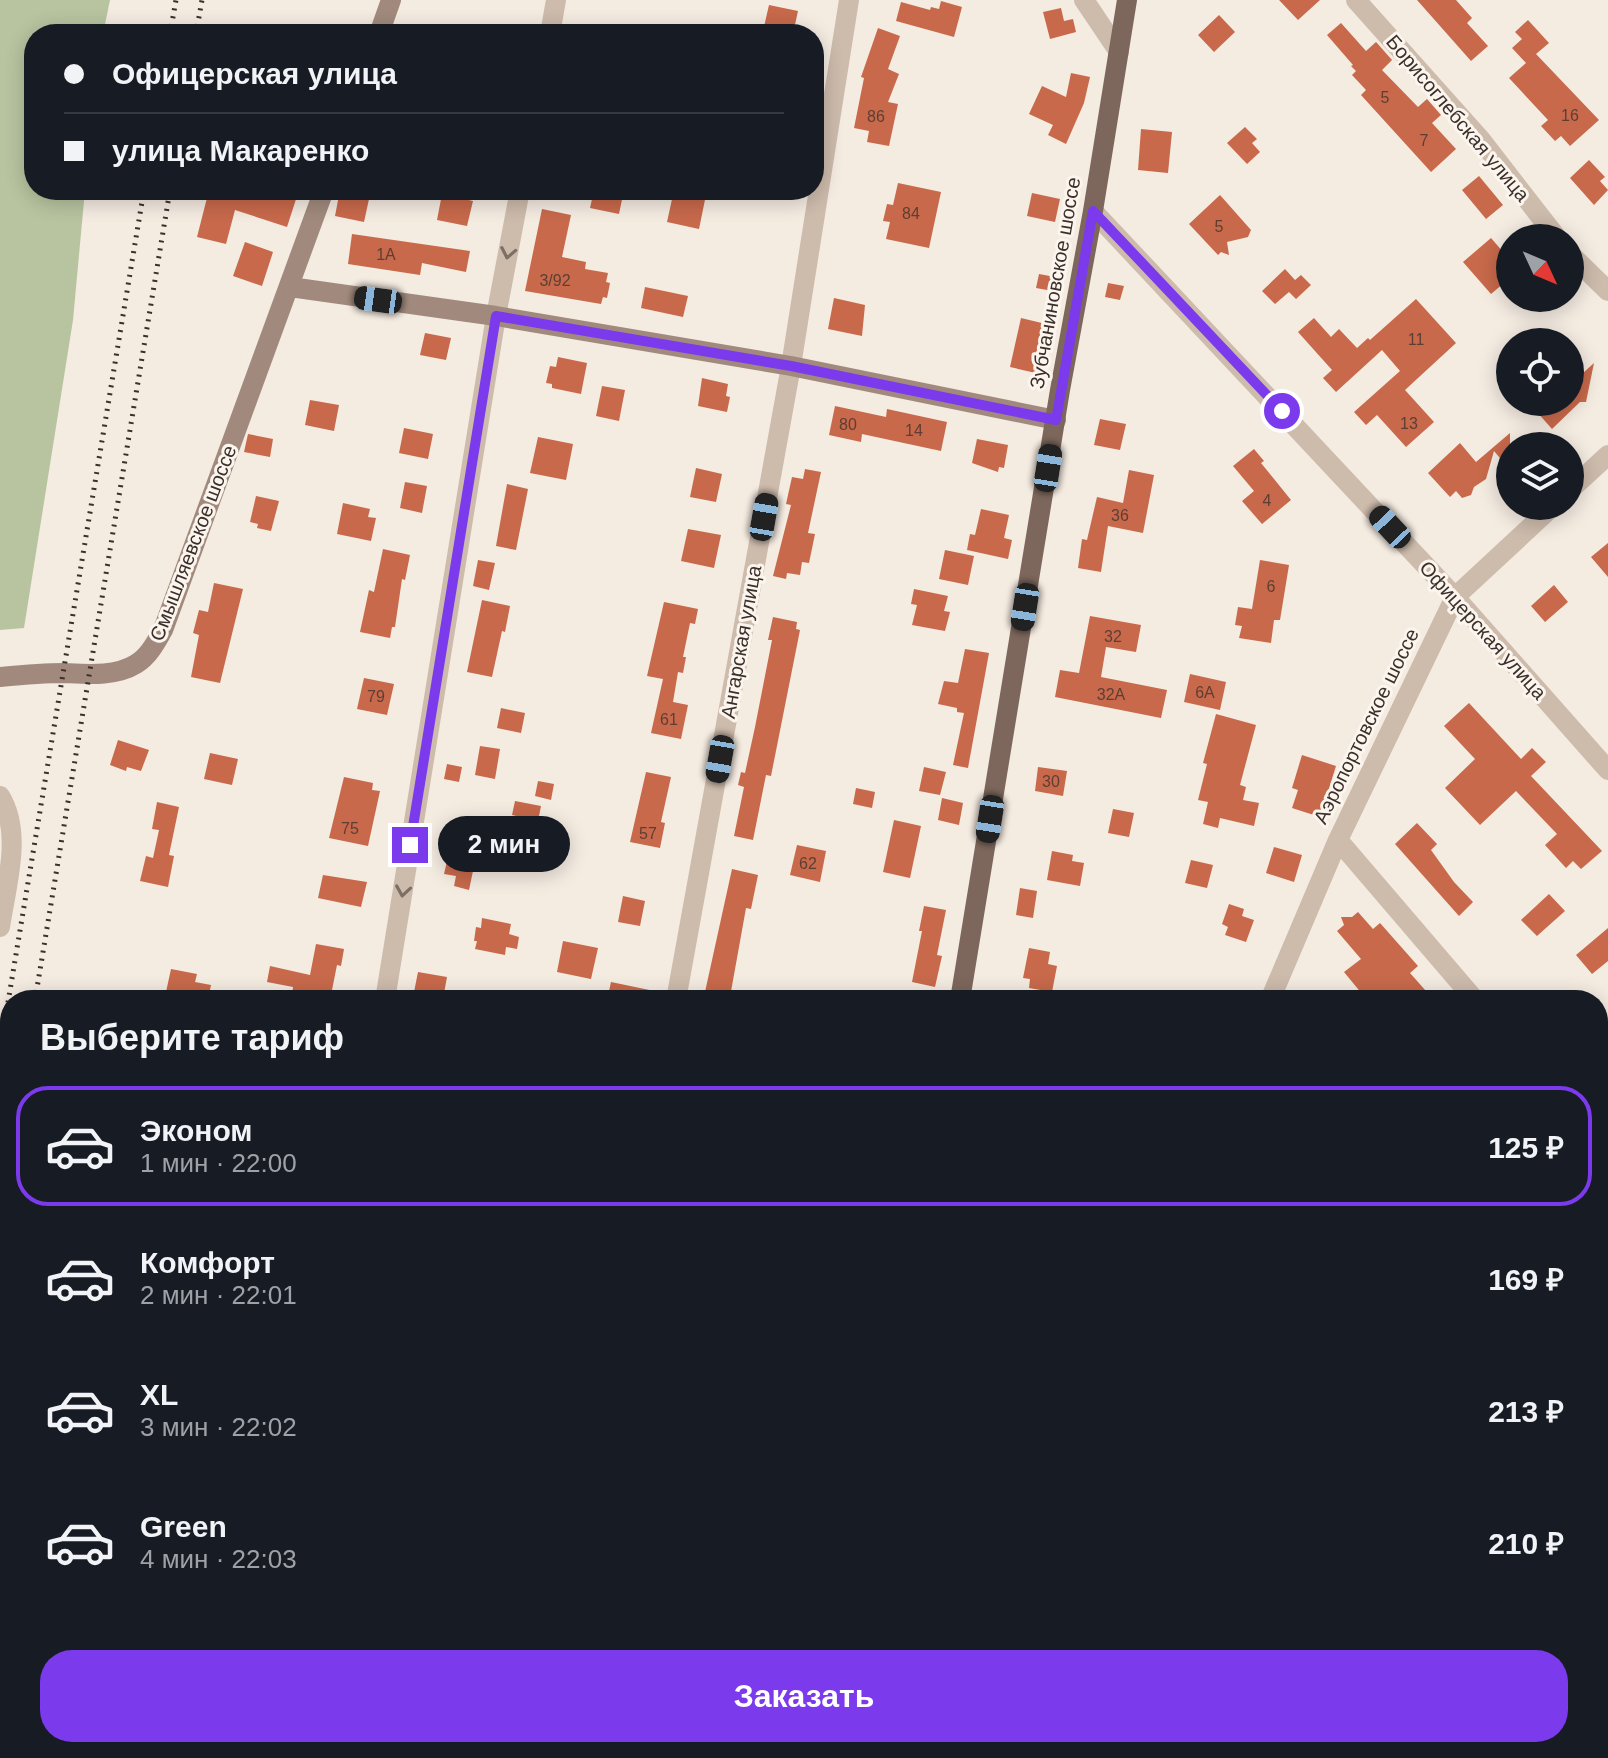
<!DOCTYPE html>
<html lang="ru">
<meta charset="utf-8">
<style>
body{margin:0;font-family:Arial,sans-serif;background:#242831;color:#f1f3f6;height:100vh;display:flex;flex-direction:column;font-size:30px;white-space:nowrap}
*{box-sizing:border-box;margin:0}
p{font-size:26px;color:#9ea1a6}
.icon{flex:none;width:44px;height:44px;fill:none;stroke:currentColor;stroke-width:2;stroke-linecap:round;stroke-linejoin:round}
.map{position:relative;flex:1;overflow:hidden}
.panel{position:absolute;left:0px;top:990px;width:1608px;height:768px;display:flex;flex-direction:column;background:#171b24;border-radius:32px 32px 0 0;box-shadow:0 4px 20px #0003}
.panel>*{flex:none}
.hud{position:absolute;left:24px;top:24px;width:800px;height:176px;border-radius:32px;box-shadow:0 4px 20px #0003;display:grid;align-content:center;height:176px;padding:0 40px;background:#171b24}
.needle{width:52px;rotate:134deg}
.controls{position:absolute;left:1496px;top:224px;display:grid;gap:16px}
.controls a{display:grid;place-items:center;width:88px;height:88px;border-radius:50%;background:#171b24;box-shadow:0 4px 20px #0003;font-size:40px}
.end{position:absolute;width:36px;height:36px;margin:-18px;border:10px solid #7c3aed;background:#fff;box-shadow:0 0 0 4px #fff}
.from{border-radius:50%}
.bubble{position:absolute;height:56px;border-radius:28px;background:#171b24;box-shadow:0 4px 20px #0003;font-size:26px;font-weight:700;line-height:56px;text-align:center}
.car{position:absolute;width:24px;height:48px;margin:-24px -12px;border-radius:10px;box-shadow:0 0 6px 2px #0007;background:linear-gradient(#222 24%,#8ab4d8 0 40%,#222 0 76%,#8ab4d8 0 86%,#222 0)}
.hud b{display:flex;align-items:center;gap:28px;height:76px;font-size:30px}
.hud b+b{border-top:2px solid #363941}
.hud i{width:20px;height:20px;background:#f1f3f6}
ul{padding:0;list-style:none}
li{display:flex;align-items:center;gap:24px;height:120px;margin:0 16px 12px;padding:0 24px;border:4px solid transparent;border-radius:32px}
li div{flex:1}
li b{display:block;font-size:30px}
li em{font-style:normal;font-weight:700}
li.on{border-color:#7c3aed}
li>.icon{width:72px;height:72px;stroke-width:1.5}
h2{padding:0 40px;font-size:36px;line-height:96px}
.button{display:flex;gap:16px;margin-top:auto;padding:16px 40px}
.button a{flex:1;height:92px;border-radius:32px;background:#7c3aed;color:#fff;font-size:32px;font-weight:700;line-height:92px;text-align:center}
.map>svg:first-child{display:block}
</style>
<div class="map">
<svg width="1608" height="1758" viewBox="0 0 1608 1758">
<rect width="100%" height="100%" fill="#f4ebe1"/>
<!-- green -->
<path fill="#b8c4a0" d="M0,0h110l-7,34h-69v156h51l-12,130 -49,308 -24,2z"/>
<!-- building -->
<path fill="#c8694b" d="M1279,0h41l-22,20z
M1417,0h39l16,18 -5,5 21,23 -17,15z
M941,1l21,6 -8,30 -58,-16 5,-19 29,8 1,-3 8,2z
M769,5l29,6 -5,23 -30,-3z
M1061,8l3,13 9,-2 3,13 -26,7 -7,-27z
M1219,15l16,17 -21,20 -16,-17z
M1528,20l21,23 -13,11 63,66 -29,26 -9,-10 -6,5 -14,-15 7,-6 -39,-42 25,-22 -8,7 -14,-15 10,-9 -7,-7z
M1341,23l25,28 10,-9 1,1 15,17 -10,10 36,37 9,-8 14,16 -9,8 24,26 -25,23 -70,-77 5,-5 -14,-15 4,-4 -5,-5 2,-1 -26,-30z
M878,28l22,8 -12,33 11,5 -11,28 10,2 -9,42 -22,-4 2,-11 -15,-3 10,-50 -3,-1z
M1071,73l19,4 -6,26 -18,41 -18,-9 5,-10 -24,-11 13,-28 24,11z
M1245,127l12,12 -5,4 8,9 -13,12 -20,-21z
M1141,129l31,3 -4,41 -30,-3z
M1589,160l16,17 -5,4 8,9 -14,15 -24,-27z
M1479,176l24,29 -17,14 -24,-29z
M898,183l43,9 -12,56 -43,-9 4,-17 -7,-1 4,-17 6,1z
M209,190h17l17,4 1,-4h5l28,9 3,-9h19l-12,37 -52,-17 -9,34 -29,-7z
M340,190h31l-7,32 -29,-6z
M594,190h30l-5,24 -29,-6z
M674,190h33l-8,39 -32,-7z
M1032,193l28,6 -5,23 -28,-6z
M442,194l31,7 -6,25 -30,-6z
M1220,195l31,35 -3,7 -21,5 2,13 -8,-3 -3,3 -29,-31z
M542,209l29,6 -9,42 24,5 -1,7 23,4 -2,9 4,1 -3,15 -4,-1 -2,7 -76,-13z
M352,234l118,17 -4,21 -44,-9 -2,12 -72,-11z
M1491,238l19,22v18l-19,16 -28,-32z
M245,242l28,10 -11,34 -29,-10z
M1285,269l10,11 6,-5 10,10 -15,14 -7,-7 -14,12 -13,-13z
M1039,274l22,4 -3,14 -22,-4z
M1108,283l16,3 -4,14 -15,-3z
M645,287l43,9 -5,21 -42,-9z
M834,298l31,7 -3,31 -34,-7z
M1416,299l40,44 -51,47 29,32 -28,25 -29,-32 -11,10 -12,-13 46,-41 -18,-21 -46,42 -13,-14 9,-8 -34,-38 16,-14 17,19 8,-8 18,19 11,-10 2,2z
M1021,318l29,7 -10,49 -30,-7z
M425,333l26,5 -5,22 -26,-5z
M558,357l29,6 -6,31 -29,-6v-4l-6,-1 4,-17 6,1z
M1594,363l-8,39h-6l-28,27 -15,-17 12,-10h21v-17z
M702,378l26,6 -2,12 4,1 -3,15 -29,-6z
M602,386l23,4 -6,31 -23,-5z
M310,400l29,5 -5,26 -29,-6z
M835,406l51,11 1,-8 60,13 -6,29 -79,-17 -1,8 -32,-7z
M1100,419l26,5 -6,26 -26,-5z
M404,428l29,6 -5,25 -29,-6z
M1510,433v37l-16,-19 -8,28 -12,8 -3,8 -9,3 -6,-7 -6,6 -22,-24 32,-30 16,19z
M248,434l25,5 -3,18 -26,-5z
M538,437l35,7 -7,36 -36,-7z
M977,439l31,6 -4,23 -5,-1 -1,5 -26,-9z
M1254,449l10,12 -3,2 30,37 -29,24 -20,-23 12,-10 -21,-25z
M696,468l26,6 -6,28 -26,-5z
M805,469l16,3 -13,61 7,1 -6,29 -7,-1 -2,13 -13,-2 -1,6 -13,-3 18,-71 -5,-1 6,-27 11,2z
M1129,470l25,5 -11,58 -35,-7 -7,46 -23,-4 4,-29 5,1 10,-43 26,6z
M405,482l22,4 -5,27 -22,-5z
M507,484l21,5 -12,61 -20,-4z
M256,496l23,5 -8,30 -14,-3 1,-4 -8,-2z
M343,503l27,6 -2,8 8,1 -5,23 -34,-7z
M981,509l28,6 -5,23 8,2 -4,19 -41,-9 3,-16 5,1z
M688,529l33,6 -7,33 -33,-7z
M1608,543v34l-17,-20z
M383,549l27,6 -5,25 -3,-1 -7,48h-3l-2,11 -30,-6 9,-42 5,2z
M945,550l29,6 -6,29 -29,-6z
M478,560l17,3 -6,27 -16,-4z
M1260,560l29,5 -9,55h-6l-3,23 -32,-5 3,-12 -7,-1 3,-18 14,2z
M214,583l29,6 -23,94 -29,-6 8,-42 -6,-2 6,-23 9,2z
M1554,585l14,17 -23,20 -14,-16z
M914,589l34,7 -4,15 6,1 -5,19 -33,-6 5,-20 -6,-1z
M482,600l28,6 -5,26 -3,-1 -10,46 -25,-5z
M664,602l34,7 -3,15 -5,-1 -7,34h3l-3,16 -5,-1 -5,30 15,3 -7,34 -30,-6 12,-54 -16,-3z
M1090,616l51,9 -5,27 -30,-5 -5,30 66,13 -6,28 -106,-21 5,-27 19,3z
M773,617l24,5 -1,7 4,1 -29,146 -5,-1 -13,65 -19,-4 10,-49 -6,-2 3,-13 4,1 10,-46 17,-87h-4z
M965,649l24,4 -21,115 -15,-3 11,-52 -7,-1v-4l-19,-4 6,-23 14,2z
M1190,674l36,8 -6,28 -36,-8z
M364,678l30,6 -7,31 -30,-6z
M1469,703l52,56 11,-11 14,14 -15,14 71,75 -21,18 -8,-8 -7,7 -21,-23 12,-11 -41,-43 -36,34 -35,-37 30,-29 -31,-33z
M501,708l24,5 -4,20 -24,-5z
M1216,714l40,11 -16,60 6,2 -3,13 16,3 -5,23 -34,-8 -2,10 -15,-4 5,-22 -10,-2 9,-36 -4,-1z
M118,740l31,10 -8,21 -14,-4 -1,4 -16,-6z
M480,746l20,3 -5,30 -20,-4z
M210,753l28,6 -6,26 -28,-6z
M1302,755l34,11 -16,51 -28,-9 6,-18 -6,-2z
M447,764l15,3 -3,15 -15,-3z
M924,767l22,5 -6,23 -21,-4z
M1038,767l29,4 -4,25 -28,-5z
M646,772l25,5 -10,45 4,1 -5,25 -30,-6z
M344,777l29,6 -1,7 8,1 -12,55 -39,-8z
M538,781l16,3 -3,16 -16,-4z
M856,788l19,4 -3,16 -19,-4z
M942,798l21,5 -4,22 -21,-5z
M515,801l26,5 -3,15 -26,-6z
M157,802l22,5 -10,48 5,1 -6,31 -28,-6 6,-25 7,2 6,-28 -7,-1z
M1113,809l21,4 -5,24 -21,-4z
M894,820l27,6 -11,52 -27,-6z
M1417,823l20,21 -6,6 23,32 19,20 -14,14 -64,-72z
M797,845l29,6 -6,31 -30,-7z
M1274,847l28,8 -8,27 -28,-9z
M450,848l31,7 -3,17 -5,-1 -4,19 -15,-4 2,-10 -12,-2z
M1052,851l21,4 -1,6 12,2 -4,23 -33,-6z
M1191,860l22,5 -6,23 -22,-5z
M732,869l26,6 -7,34 -5,-1 -16,89 -25,-5z
M323,875l44,7 -6,25 -43,-9z
M1020,888l17,3 -4,27 -17,-3z
M1549,894l16,17 -28,25 -16,-16z
M623,896l22,5 -5,25 -22,-4z
M1229,904l15,5 -2,7 12,4 -8,22 -21,-7 3,-8 -6,-3z
M924,906l22,4 -9,45 5,1 -7,31 -23,-5 10,-51h-3z
M1358,912l15,17 7,-6 23,26 15,17 -8,7 24,27h-45l-5,-6 -7,6h-10l-23,-28 17,-13 -24,-28 7,-6 -3,-8h11z
M482,918l29,6 -2,10 10,3 -2,12 -11,-2 -1,8 -30,-6 2,-8h-3l2,-14 5,1z
M1608,928v33l-16,13 -16,-19z
M563,941l35,7 -7,31 -34,-7z
M316,944l28,5 -3,17 -4,-1 -7,35h-24v-2l-14,-3 1,-8 -26,-5 3,-16 40,9z
M1029,948l21,4 -2,12 9,2 -5,26 -23,-4 1,-9 -7,-1z
M171,969l26,5 -2,8 16,3 -3,15 -42,-8z
M418,972l29,5 -4,22 -29,-7z
M611,982l53,11 -1,7h-56z"/>
<g fill="none" stroke-linecap="round" stroke-linejoin="round">
<!-- street -->
<path stroke="#cdbbac" stroke-width="20" d="M1084,0l35,52
M1356,0l125,140 76,98
M550,34l6,-34
M1093,211l362,386 153,173
M1570,254l38,37
M1570,490l38,-35
M0,796c23,37 6,90 0,131
M1338,840l137,160
M385,1000l111,-684 24,-126
M676,1000l115,-634 58,-366
M1270,1000l68,-160 117,-243 98,-91
M1598,1144l10,11
M0,1491l10,-15
M939,1748l8,10
M1475,1748l9,10
M255,1758l2,-10
M540,1758l2,-10"/>
<!-- secondary -->
<path stroke="#a18a7d" stroke-width="20" d="M379,34l12,-34
M290,287l206,29 295,50 265,54
M0,677c21,-2 42,-4 63,-4 23,1 52,4 73,-9 13,-8 20,-22 27,-34l161,-440"/>
<!-- primary -->
<path stroke="#7d675c" stroke-width="20" d="M960,1000l100,-610 33,-179 34,-211
M837,1758l2,-10"/>
<!-- rail -->
<path stroke="#3b302b" stroke-width="5" stroke-dasharray="2 6" stroke-linecap="butt" d="M170,34l6,-34
M196,34l6,-34
M35,1000l135,-810
M0,1050l144,-860
M0,1144l10,-61
M0,1215l10,-61"/>
</g>
<!-- one-way arrows -->
<defs><path id="oneway-chevron" d="M-2-3.5L2.5 0L-2 3.5" fill="none" stroke-width="1.6" stroke-linecap="round" stroke-linejoin="round" transform="scale(2)"/></defs>
<g stroke="#7d6f65">
<use href="#oneway-chevron" transform="translate(508 253) rotate(101)"/>
<use href="#oneway-chevron" transform="translate(403 891) rotate(99)"/>
</g>
<g fill="none" stroke-linecap="round" stroke-linejoin="round">
<!-- route -->
<path stroke="#7c3aed" stroke-width="10" d="M410,845l86,-529 295,50 265,54 37,-209 189,200"/>
</g>
<g text-anchor="middle" stroke-width="6" stroke-linejoin="round" paint-order="stroke">
<!-- number labels -->
<g font-size="16" fill="#5e3e33">
<text x="1385" y="103">5</text>
<text x="1570" y="121">16</text>
<text x="876" y="122">86</text>
<text x="1424" y="146">7</text>
<text x="911" y="219">84</text>
<text x="1219" y="232">5</text>
<text x="386" y="260">1А</text>
<text x="555" y="286">3/92</text>
<text x="1416" y="345">11</text>
<text x="1409" y="429">13</text>
<text x="848" y="430">80</text>
<text x="914" y="436">14</text>
<text x="1267" y="506">4</text>
<text x="1120" y="521">36</text>
<text x="1271" y="592">6</text>
<text x="1113" y="642">32</text>
<text x="1205" y="698">6А</text>
<text x="1111" y="700">32А</text>
<text x="376" y="702">79</text>
<text x="669" y="725">61</text>
<text x="1051" y="787">30</text>
<text x="350" y="834">75</text>
<text x="648" y="839">57</text>
<text x="808" y="869">62</text>
</g>
<!-- street labels -->
<g font-size="20" fill="#3b302b" stroke="#fbf5ee">
<text transform="translate(1458 118) rotate(50)" y="7">Борисоглебская улица</text>
<text transform="translate(1055 283) rotate(-80)" y="7">Зубчаниновское шоссе</text>
<text transform="translate(193 543) rotate(-69)" y="7">Смышляевское шоссе</text>
<text transform="translate(1483 630) rotate(48)" y="7">Офицерская улица</text>
<text transform="translate(741 642) rotate(-80)" y="7">Ангарская улица</text>
<text transform="translate(1366 726) rotate(-64)" y="7">Аэропортовское шоссе</text>
</g>
</g>
</svg>
<div class="controls">
<a><svg class="needle" viewBox="-14 -14 28 28"><path d="M0-13l5 13h-10z" fill="#e53935"/><path d="M0 13l5-13h-10z" fill="#9ea1a6"/></svg></a>
<a><svg class="icon" aria-label="locate" viewBox="0 0 24 24"><circle cx="12" cy="12" r="6"/><path d="M12 2v4M12 18v4M2 12h4M18 12h4"/></svg></a>
<a><svg class="icon" aria-label="layers" viewBox="0 0 24 24"><path d="M12 4l9 5-9 5-9-5zM3 14l9 5 9-5"/></svg></a>
</div>
<i class="end from" style="left:1282px;top:411px"></i>
<i class="end" style="left:410px;top:845px"></i>
<div class="bubble" style="left:438px;top:816px;width:132px">2 мин</div>
<i class="car" style="left:378px;top:300px;rotate:278deg"></i>
<i class="car" style="left:1048px;top:468px;rotate:9deg"></i>
<i class="car" style="left:764px;top:517px;rotate:10deg"></i>
<i class="car" style="left:1390px;top:527px;rotate:317deg"></i>
<i class="car" style="left:1025px;top:607px;rotate:189deg"></i>
<i class="car" style="left:720px;top:759px;rotate:190deg"></i>
<i class="car" style="left:990px;top:819px;rotate:189deg"></i>
<div class="hud">
<b><i class="from"></i>Офицерская улица</b>
<b><i></i>улица Макаренко</b>
</div>
<section class="panel">
<h2>Выберите тариф</h2>
<ul>
<li class="on"><svg class="icon" aria-label="car" viewBox="0 0 24 24"><path d="M5 17H2v-5l4-1 3-4h7l3 4 3 1v5h-3M9 17h6M6 11h13"/><circle cx="7" cy="17" r="2"/><circle cx="17" cy="17" r="2"/></svg><div><b>Эконом</b><p>1 мин · 22:00</p></div><em>125 ₽</em></li>
<li><svg class="icon" aria-label="car" viewBox="0 0 24 24"><path d="M5 17H2v-5l4-1 3-4h7l3 4 3 1v5h-3M9 17h6M6 11h13"/><circle cx="7" cy="17" r="2"/><circle cx="17" cy="17" r="2"/></svg><div><b>Комфорт</b><p>2 мин · 22:01</p></div><em>169 ₽</em></li>
<li><svg class="icon" aria-label="car" viewBox="0 0 24 24"><path d="M5 17H2v-5l4-1 3-4h7l3 4 3 1v5h-3M9 17h6M6 11h13"/><circle cx="7" cy="17" r="2"/><circle cx="17" cy="17" r="2"/></svg><div><b>XL</b><p>3 мин · 22:02</p></div><em>213 ₽</em></li>
<li><svg class="icon" aria-label="car" viewBox="0 0 24 24"><path d="M5 17H2v-5l4-1 3-4h7l3 4 3 1v5h-3M9 17h6M6 11h13"/><circle cx="7" cy="17" r="2"/><circle cx="17" cy="17" r="2"/></svg><div><b>Green</b><p>4 мин · 22:03</p></div><em>210 ₽</em></li>
</ul>
<div class="button"><a>Заказать</a></div>
</section>
</div>
